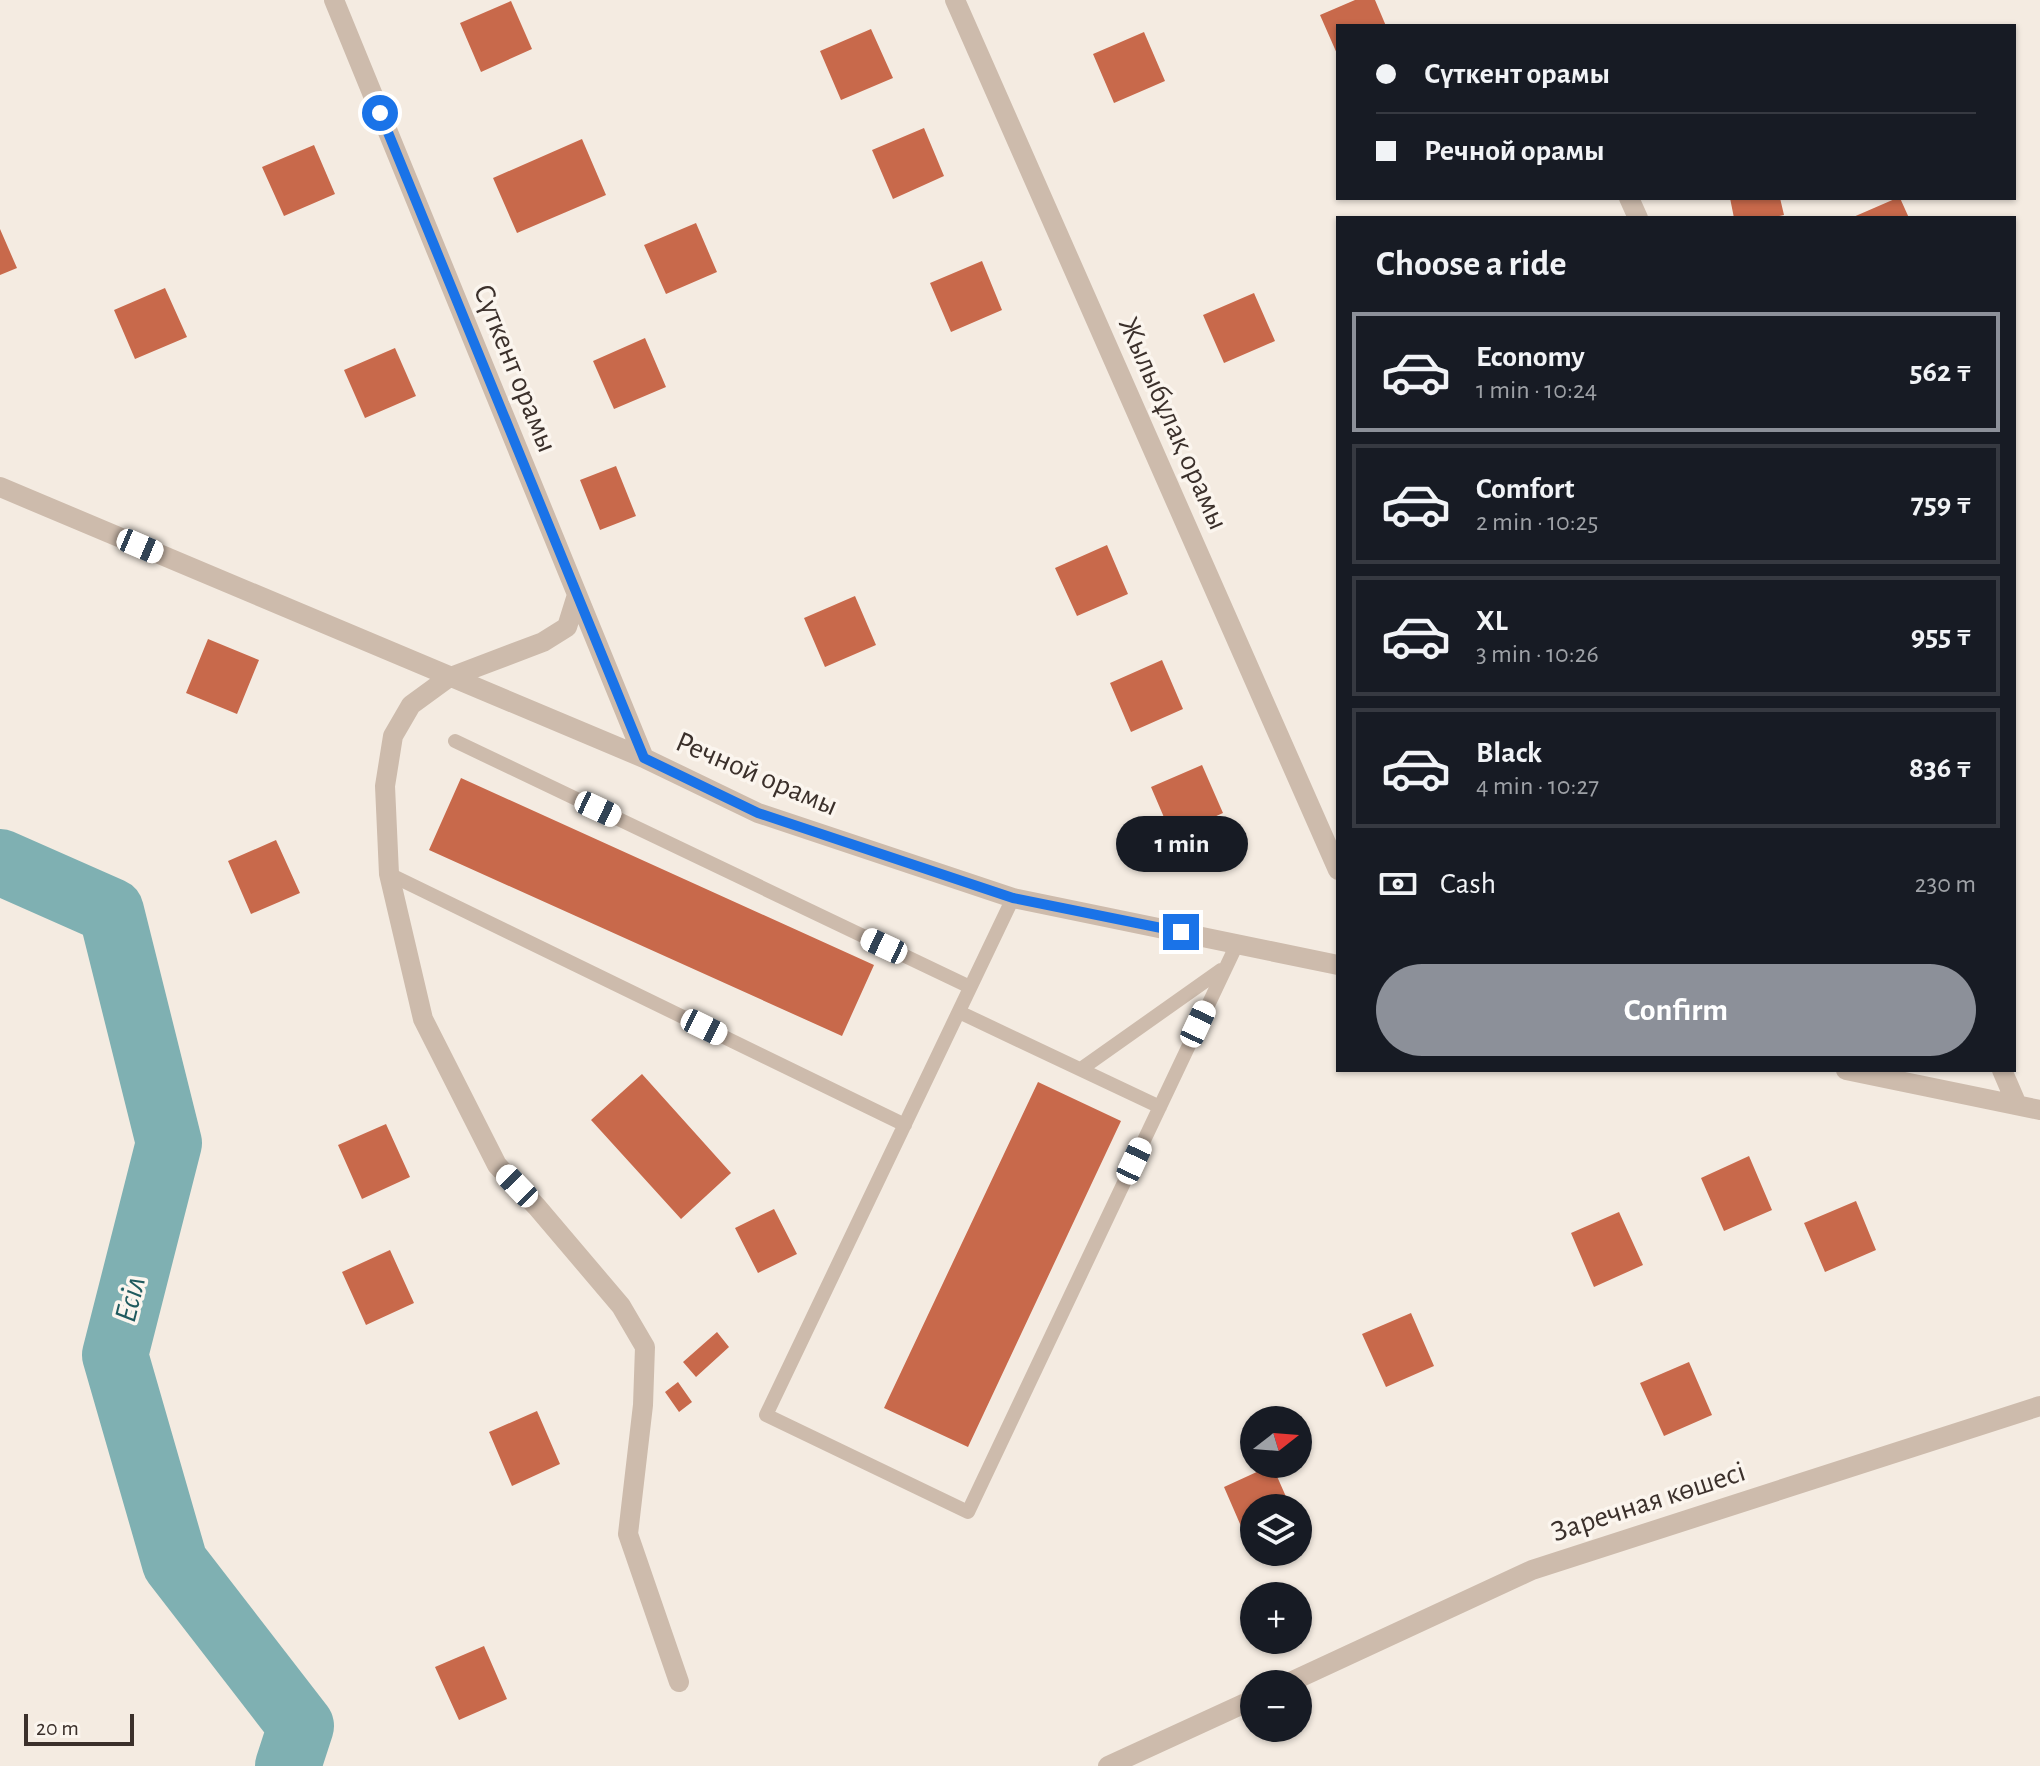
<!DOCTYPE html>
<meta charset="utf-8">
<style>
body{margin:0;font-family:"Alegreya Sans",sans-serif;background:#20242c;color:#f1f3f6;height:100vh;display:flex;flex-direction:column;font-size:30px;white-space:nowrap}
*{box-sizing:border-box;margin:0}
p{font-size:26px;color:#9ea1a6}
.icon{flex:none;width:44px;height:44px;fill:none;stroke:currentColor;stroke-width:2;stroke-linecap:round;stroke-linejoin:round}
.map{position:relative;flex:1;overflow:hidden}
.sheet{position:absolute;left:1336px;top:216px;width:680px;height:856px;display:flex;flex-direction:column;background:#171b24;border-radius:0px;box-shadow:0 2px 6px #0004}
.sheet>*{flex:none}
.top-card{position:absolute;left:1336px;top:24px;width:680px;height:176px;border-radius:0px;box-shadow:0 2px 6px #0004;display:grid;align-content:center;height:176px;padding:0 40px;background:#171b24}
.needle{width:52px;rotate:73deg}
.fabs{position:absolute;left:1240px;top:1406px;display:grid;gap:16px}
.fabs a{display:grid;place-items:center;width:72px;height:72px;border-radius:50%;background:#171b24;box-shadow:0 2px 6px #0004;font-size:40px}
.scale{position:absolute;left:24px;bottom:20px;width:110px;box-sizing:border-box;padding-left:8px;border:4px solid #3b302b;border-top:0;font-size:22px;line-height:28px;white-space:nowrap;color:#3b302b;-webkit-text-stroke:6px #fbf5ee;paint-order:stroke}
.end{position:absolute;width:36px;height:36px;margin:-18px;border:10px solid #1a73e8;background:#fff;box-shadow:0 0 0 4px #fff}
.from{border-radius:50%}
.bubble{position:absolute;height:56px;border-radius:28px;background:#171b24;box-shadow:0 2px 6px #0004;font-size:26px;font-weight:600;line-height:56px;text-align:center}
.car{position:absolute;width:24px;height:48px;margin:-24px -12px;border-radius:10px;box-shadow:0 0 6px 2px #0007;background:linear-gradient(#fff 24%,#345 0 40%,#fff 0 76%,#345 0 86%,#fff 0)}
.top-card b{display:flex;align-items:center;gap:28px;height:76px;font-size:30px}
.top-card b+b{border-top:2px solid #363941}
.top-card i{width:20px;height:20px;background:#f1f3f6}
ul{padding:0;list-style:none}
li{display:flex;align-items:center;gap:24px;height:120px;margin:0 16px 12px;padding:0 24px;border:4px solid #363941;border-radius:0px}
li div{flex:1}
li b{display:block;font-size:30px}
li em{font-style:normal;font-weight:600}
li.active{border-color:#8c9099}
li>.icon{width:72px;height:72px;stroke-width:1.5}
h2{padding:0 40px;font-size:36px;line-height:96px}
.pay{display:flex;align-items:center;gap:20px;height:88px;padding:0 40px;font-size:30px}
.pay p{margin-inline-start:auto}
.cta{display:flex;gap:16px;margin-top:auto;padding:16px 40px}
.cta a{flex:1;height:92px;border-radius:48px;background:#8c9099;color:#fff;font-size:32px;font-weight:600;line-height:92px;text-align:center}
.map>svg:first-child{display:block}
</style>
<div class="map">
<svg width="2040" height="1766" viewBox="0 0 2040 1766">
<rect width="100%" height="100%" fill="#f4ebe1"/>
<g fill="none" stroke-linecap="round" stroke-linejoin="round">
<!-- river -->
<path stroke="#7fb0b2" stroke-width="66" d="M0,862l111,49 58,232 -54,212 60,208 126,163 -13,40"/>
</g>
<!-- building -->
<path fill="#c8694b" d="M1355,0h20l11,26h-48v30l-18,-41z
M511,1l21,48 -51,23 -21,-49z
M871,29l22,49 -52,22 -21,-49z
M1144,32l21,49 -51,22 -21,-49z
M924,128l20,48 -51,23 -21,-49z
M582,139l24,56 -89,38 -24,-55z
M314,145l21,49 -51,22 -22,-49z
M1730,198h50l4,17 -15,3h-35z
M1897,198h3l9,20h-58z
M696,223l21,49 -51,22 -22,-49z
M0,229l17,39 -17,7z
M982,261l20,49 -51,22 -21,-49z
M165,288l22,49 -52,22 -21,-49z
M1254,293l21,48 -51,22 -21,-48z
M645,338l21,49 -52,22 -21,-48z
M395,348l21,48 -51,22 -21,-48z
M616,466l20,50 -36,14 -20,-50z
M1107,545l21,49 -51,22 -22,-48z
M855,596l21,49 -51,22 -21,-49z
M208,639l51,21 -22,54 -51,-21z
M1162,660l21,49 -52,23 -21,-49z
M1202,765l21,48 -51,23 -21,-49z
M461,778l413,187 -32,71 -413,-186z
M276,840l24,53 -49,21 -23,-53z
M642,1074l89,99 -50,46 -90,-99z
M1038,1082l83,39 -153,326 -84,-39z
M386,1124l24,53 -48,22 -24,-54z
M1749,1156l23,54 -48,21 -23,-53z
M1856,1201l20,49 -51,22 -21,-49z
M774,1209l23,45 -39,19 -23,-45z
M1619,1212l24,53 -49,22 -23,-54z
M390,1250l24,53 -48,22 -24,-53z
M1411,1313l23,53 -48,21 -24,-53z
M717,1332l12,15 -33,30 -13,-15z
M1689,1362l23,53 -48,21 -24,-53z
M678,1382l14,20 -13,10 -14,-20z
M537,1411l23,53 -48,22 -23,-54z
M1272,1465l19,43h-37v29l-7,3 -23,-53z
M484,1646l23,53 -48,21 -24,-53z"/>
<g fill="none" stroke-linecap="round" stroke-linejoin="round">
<!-- service -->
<path stroke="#cdbbac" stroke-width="14" d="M455,741l515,246
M389,874l516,251
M1013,898l-247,517 202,97 269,-568
M959,1012l201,95
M1081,1069l140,-99"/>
<!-- minor -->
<path stroke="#cdbbac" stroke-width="20" d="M334,0l310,758
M955,0l383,870
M1629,198l9,20
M0,487l644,271 114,55 255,85 325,67
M577,595l-10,32 -24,15 -95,36 -37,27 -18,31 -8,50 4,88 34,145 74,146 40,42 84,99 24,41 -2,58 -15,129 51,148
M1846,1070l194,40
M2002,1070l15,35
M1286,1684l246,-114 508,-164
M1108,1766l146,-67"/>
</g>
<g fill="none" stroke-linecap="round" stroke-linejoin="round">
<!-- route -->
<path stroke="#1a73e8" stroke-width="10" d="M380,113l264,645 114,55 255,85 168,34"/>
</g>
<g text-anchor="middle" stroke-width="7" stroke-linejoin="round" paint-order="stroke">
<!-- street labels -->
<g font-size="30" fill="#3b302b" stroke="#fbf5ee">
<text transform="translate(516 368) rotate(68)" y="10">Сүткент орамы</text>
<text transform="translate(1174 423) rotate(66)" y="10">Жылыбұлақ орамы</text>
<text transform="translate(757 773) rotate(23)" y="10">Речной орамы</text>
<text transform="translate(1648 1501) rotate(-18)" y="10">Заречная көшесі</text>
</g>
<!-- water labels -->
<g font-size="32" font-style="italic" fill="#1f5a5e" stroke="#fbf5ee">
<text transform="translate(129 1299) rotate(-76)" y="11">Есіл</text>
</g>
</g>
</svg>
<div class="fabs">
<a><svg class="needle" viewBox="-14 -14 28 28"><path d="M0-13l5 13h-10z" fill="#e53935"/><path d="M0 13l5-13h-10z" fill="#9ea1a6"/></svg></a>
<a><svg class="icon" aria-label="layers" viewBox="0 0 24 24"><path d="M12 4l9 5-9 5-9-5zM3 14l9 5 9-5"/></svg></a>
<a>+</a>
<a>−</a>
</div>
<div class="scale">20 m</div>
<i class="end from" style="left:380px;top:113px"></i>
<i class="end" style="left:1181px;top:932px"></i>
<div class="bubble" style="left:1116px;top:816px;width:132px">1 min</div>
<i class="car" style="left:140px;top:546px;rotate:113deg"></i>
<i class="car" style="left:598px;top:809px;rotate:115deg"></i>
<i class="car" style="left:884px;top:946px;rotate:295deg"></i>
<i class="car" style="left:1198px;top:1024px;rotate:25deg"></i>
<i class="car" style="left:704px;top:1027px;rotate:116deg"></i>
<i class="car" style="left:1134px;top:1161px;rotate:25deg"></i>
<i class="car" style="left:517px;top:1186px;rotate:316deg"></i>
<div class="top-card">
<b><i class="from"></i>Сүткент орамы</b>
<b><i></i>Речной орамы</b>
</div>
<section class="sheet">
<h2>Choose a ride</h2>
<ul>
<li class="active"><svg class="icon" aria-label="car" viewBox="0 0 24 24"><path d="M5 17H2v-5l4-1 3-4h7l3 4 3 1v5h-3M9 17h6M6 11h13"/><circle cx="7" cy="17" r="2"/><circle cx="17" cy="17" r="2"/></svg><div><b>Economy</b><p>1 min · 10:24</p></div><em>562 ₸</em></li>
<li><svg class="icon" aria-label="car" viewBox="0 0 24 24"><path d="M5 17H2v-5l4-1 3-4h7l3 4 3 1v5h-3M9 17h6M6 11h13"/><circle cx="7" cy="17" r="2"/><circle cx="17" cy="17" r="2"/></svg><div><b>Comfort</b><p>2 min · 10:25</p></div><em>759 ₸</em></li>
<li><svg class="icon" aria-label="car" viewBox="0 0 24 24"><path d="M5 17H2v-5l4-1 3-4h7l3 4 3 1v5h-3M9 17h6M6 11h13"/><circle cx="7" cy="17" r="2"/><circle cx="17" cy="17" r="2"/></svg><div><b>XL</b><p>3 min · 10:26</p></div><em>955 ₸</em></li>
<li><svg class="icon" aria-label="car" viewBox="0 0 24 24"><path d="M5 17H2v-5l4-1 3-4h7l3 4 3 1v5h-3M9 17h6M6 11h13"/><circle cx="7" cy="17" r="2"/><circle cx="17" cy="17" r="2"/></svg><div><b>Black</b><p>4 min · 10:27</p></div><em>836 ₸</em></li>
</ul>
<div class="pay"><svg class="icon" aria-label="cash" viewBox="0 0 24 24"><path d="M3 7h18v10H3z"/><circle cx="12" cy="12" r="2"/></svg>Cash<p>230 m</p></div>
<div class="cta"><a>Confirm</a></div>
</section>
</div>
